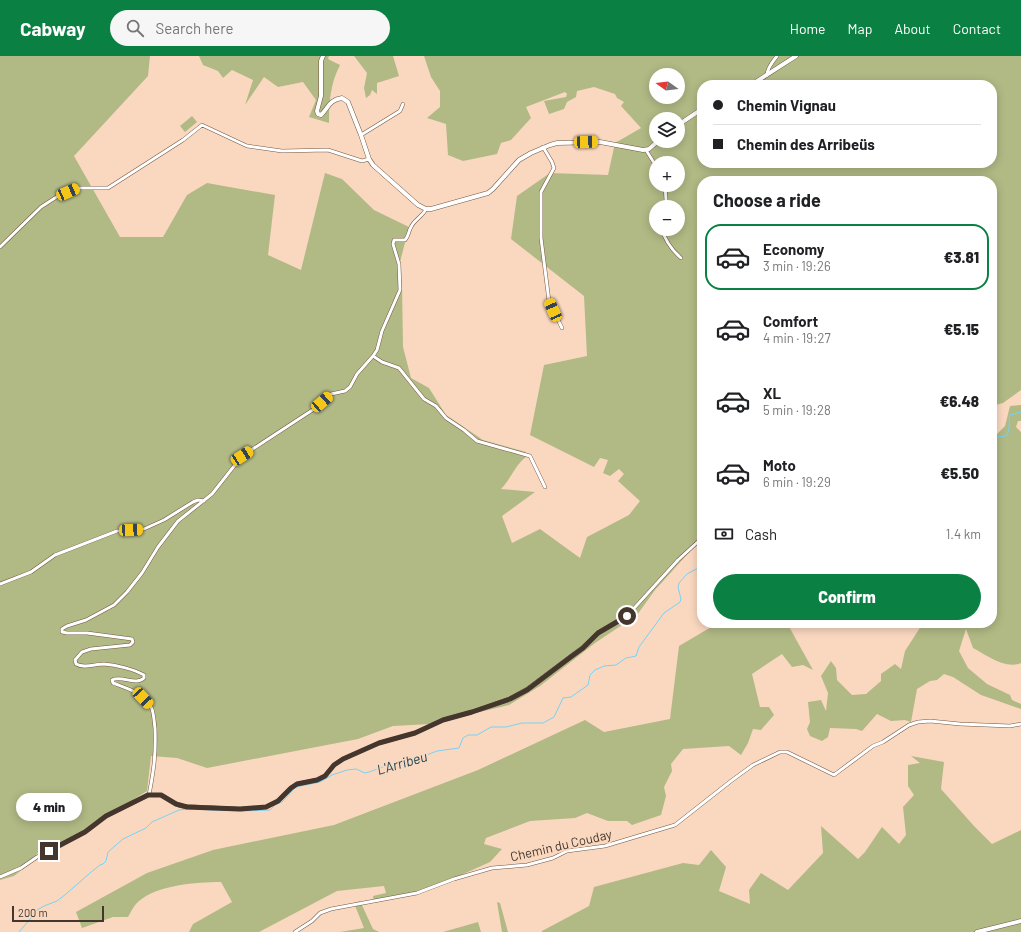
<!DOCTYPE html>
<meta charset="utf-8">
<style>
body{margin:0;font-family:Barlow,sans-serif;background:#f6f6f6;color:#202124;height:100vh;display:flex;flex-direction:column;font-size:15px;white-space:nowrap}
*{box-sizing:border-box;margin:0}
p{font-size:13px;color:#757577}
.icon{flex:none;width:22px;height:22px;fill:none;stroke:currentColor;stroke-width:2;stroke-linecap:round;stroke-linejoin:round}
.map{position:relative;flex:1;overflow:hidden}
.side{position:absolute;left:697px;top:120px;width:300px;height:452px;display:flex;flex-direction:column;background:#fff;border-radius:16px;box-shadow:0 2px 10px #0003}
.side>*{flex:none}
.top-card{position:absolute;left:697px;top:24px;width:300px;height:88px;border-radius:16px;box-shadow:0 2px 10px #0003;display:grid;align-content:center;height:88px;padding:0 16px;background:#fff}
.needle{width:26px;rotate:285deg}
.fabs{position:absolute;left:649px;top:12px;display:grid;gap:8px}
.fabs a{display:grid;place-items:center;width:36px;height:36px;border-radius:50%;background:#fff;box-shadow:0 2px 10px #0003;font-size:20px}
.scale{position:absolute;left:12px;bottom:10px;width:92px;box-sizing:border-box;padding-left:4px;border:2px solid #44362d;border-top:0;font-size:11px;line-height:14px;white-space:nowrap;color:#44362d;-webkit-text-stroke:3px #fad8c0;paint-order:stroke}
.end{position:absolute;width:18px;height:18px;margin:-9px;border:5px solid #44362d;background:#fff;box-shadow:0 0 0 2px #fff}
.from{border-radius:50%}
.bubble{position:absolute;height:28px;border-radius:14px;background:#fff;box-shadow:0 2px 10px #0003;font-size:13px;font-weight:800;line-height:28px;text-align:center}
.car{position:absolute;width:12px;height:24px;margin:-12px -6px;border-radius:5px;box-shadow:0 0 3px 1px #0007;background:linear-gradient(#f5c518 24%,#345 0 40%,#f5c518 0 76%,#345 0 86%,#f5c518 0)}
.top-card b{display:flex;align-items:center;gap:14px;height:38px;font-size:15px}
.top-card b+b{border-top:1px solid #e0e0e0}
.top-card i{width:10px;height:10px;background:#202124}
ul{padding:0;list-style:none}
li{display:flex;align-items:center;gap:12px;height:66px;margin:0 8px 6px;padding:0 8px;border:2px solid transparent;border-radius:16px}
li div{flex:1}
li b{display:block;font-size:15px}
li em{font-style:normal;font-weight:800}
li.current{border-color:#0b8043}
li>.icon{width:36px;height:36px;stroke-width:1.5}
h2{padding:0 16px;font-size:18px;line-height:48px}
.pay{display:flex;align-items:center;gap:10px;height:44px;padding:0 16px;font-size:15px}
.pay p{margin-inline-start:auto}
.action{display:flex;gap:8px;margin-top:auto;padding:8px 16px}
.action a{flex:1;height:46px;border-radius:24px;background:#0b8043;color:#fff;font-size:16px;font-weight:800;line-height:46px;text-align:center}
header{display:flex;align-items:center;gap:24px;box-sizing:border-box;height:56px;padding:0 20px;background:#0b8043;color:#fff}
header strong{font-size:19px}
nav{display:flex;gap:22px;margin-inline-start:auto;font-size:14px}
.search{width:280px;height:36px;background:#f6f6f6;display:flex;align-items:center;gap:10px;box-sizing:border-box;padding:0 14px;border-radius:22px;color:#757577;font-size:15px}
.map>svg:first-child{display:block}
</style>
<header>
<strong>Cabway</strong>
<div class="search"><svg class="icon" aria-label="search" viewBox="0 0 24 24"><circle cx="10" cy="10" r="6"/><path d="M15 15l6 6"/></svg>Search here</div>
<nav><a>Home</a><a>Map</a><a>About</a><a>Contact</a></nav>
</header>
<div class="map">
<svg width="1021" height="876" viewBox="0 0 1021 876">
<rect width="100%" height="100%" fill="#fad8c0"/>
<!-- green -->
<path fill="#b1b985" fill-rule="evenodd" d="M0,0h150l-2,20 -74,80 46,81h43l24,-42 20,-12 68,12 -7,60 33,15 24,-97 17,6 32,31 35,17 -10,39 3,19 1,62 8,31 18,10 17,27 37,25 43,12v5c-11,8 -15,22 -25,32l34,3 -33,24 10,27 28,-14 40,29 7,-21 42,-22 11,-14 -22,-20 6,-7 -5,-5 -9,7 -7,-3 5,-13 -8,-2 -6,9 -64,-32 14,-70 43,-9 -3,-60 -73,-57 6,-43 33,-23 58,2 7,-32 26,-15 -20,-22 3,-4 -7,-4 -2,-4 -21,-7 -17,4 -1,6 -9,5 -3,7 -15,5 -5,-13 22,-4 1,-3 -2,-2 -39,15 5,11 -20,22 -10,3 -4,11 -34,7 -15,-6 -2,-31 -19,-6 13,-11v-16l-9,-14 -7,-21h597v334l-18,13 -11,3v-225h-290v357l-47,52 -18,25 -42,28 -55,43 -31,19 -79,19 -37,2 -35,13 -151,29 -30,-10 -26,-2 -4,35 -80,50 -26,8 -13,16 -14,11 -14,4zM656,19h22v22h-22zM702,29h290v78h-290zM656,63h22v22h-22zM656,107h22v22h-22zM656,151h22v22h-22z
M199,0h130l-1,3 12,6c-10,19 -11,38 -11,58l-20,-6 7,-17 -13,-18 -25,5 -14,-10 -19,28 8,-25 -21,-10 -9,8 -5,-7 -15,-6z
M354,0h39l6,20 -22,7v11l-5,-4 -2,5 -4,3 -2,-10 3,-15z
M192,60l5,6 -12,10 -5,-6z
M1020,349h1v16h-3l-2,6 5,5v231c-15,7 -35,-8 -48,-15l-7,-19 -7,22 9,17 19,16 23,11 2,5 9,4v5l-40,-14 -28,-18 -9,-3 -7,6 -7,1 -13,8 -6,33 -6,-2 -14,1 -14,-7 -15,17 -6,-2 -26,-1 -2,9 -6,4 -12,-5 -3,-7 3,-7 -2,-20 13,-2 5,11 2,-18 -7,-17 10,-15 5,7 1,12 15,15 14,-1 15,-13v-7l14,-10 6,5 4,-18 18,-28h69v-192l5,3 8,-8 5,-20z
M718,567h69l26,47 -10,-5 -11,2 -10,-13 -30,20 8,33h9l5,8 -13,15 -8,-1 -5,14 -7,12 -12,-9 -46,3 -12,15 1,7 -8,16 2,9 -5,19 -29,10 -5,-4h-19l-21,-8 -12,5 -45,3 -44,17 -2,6 18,5 -12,13 -40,18 -28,10 -48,13 -1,-7 13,-3 -2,-7 -47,5 -78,41h-70l4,-8 39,-22 -11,-20c-25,0 -63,3 -82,19 -5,4 -8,11 -11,16h-15l-31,11 -6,-16 71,-39 66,-23 121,-25 144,-55 107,-50 19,12 66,-13 9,-73z
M911,700l33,6 -3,27 33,37 18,18 29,-14v102h-479v-1l47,-25 5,-19 89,-24 16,2 12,-15 15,17 -7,24 31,13 -1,-14 12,-17 27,17 35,-37 -2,-27 37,33 7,-7 17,-25 17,17 7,-9 -3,-28 11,-12 -6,-9v-21l12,-2z
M360,845l13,28 6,3h-39l24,-4 -10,-25z
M497,846l3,1 8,29h-6z
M478,866l3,10h-38z"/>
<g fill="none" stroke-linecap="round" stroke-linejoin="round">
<!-- stream -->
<path stroke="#78d2f5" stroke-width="1" d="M992,378l5,3 9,-1c5,-6 2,-14 4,-21l11,-3
M19,876l12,-14 3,-6 10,-6 13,-5 9,-7 24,-21 10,-8 3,-1 3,-3 2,-9 15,-13 23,-11 6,-6 27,-12 8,-1 55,2 28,-1 5,-5 7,-3 14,-15 24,-5 12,-7 15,-5 9,-1 9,4 4,-1 30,-11 17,-2 21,-8 22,-3 4,-10 5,-3h9l14,-8h15l16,-4h21l11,-6 9,-19 8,-1 17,-12 2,-10 5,-5 9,-4 12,-1 10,-7 10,-2 3,-9 25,-34 16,-11 1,-3 -3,-12 1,-4 8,-9 15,-8"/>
<defs>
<path id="minor" d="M767,19c0,-7 6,-14 10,-19
M361,79l39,-24 3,-7
M543,91l9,15 2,6 -13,24v46l8,63 13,27
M646,94l10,16
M664,151l2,-7 -1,-15
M662,173c3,12 10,21 19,29
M0,191l41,-40 17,-11 19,-8h31l75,-48 19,-15 45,21 35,5 46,-1 34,11 7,-2
M373,300l9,6 17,6 25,31 12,7 10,12 18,12 13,11 53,15 15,31
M0,528l31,-12 24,-17 62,-24 27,-2 20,-9 29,-18 5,-2 6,1
M149,739c5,-26 7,-41 6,-67 -1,-6 -1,-16 -4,-21 -6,-14 -26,-19 -38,-24l-1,-3c10,-5 24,6 32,-2v-3c-11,-6 -28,-10 -40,-11 -9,0 -20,5 -28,0l-1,-4 7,-8 9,-3 39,-4 3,-3 -1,-3 -45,-6h-20l-5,-1v-3l5,-3 19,-6 28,-15 13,-13 15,-19 16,-26 20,-26 34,-27 30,-38 72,-47 17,-15 14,-3 5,-4 7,-13 16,-18 4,-6 5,-19 18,-41 -1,-26 -6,-20 1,-4h11c4,-4 3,-8 6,-13 3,-7 12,-11 15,-18
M0,821l21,-9 16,-11 48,-25 21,-16 43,-21h12l19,11 60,3 26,-2 12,-6 13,-13 6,-4 20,-4 8,-4 9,-11 9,-6 36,-16 36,-10 28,-13 29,-8 37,-13 18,-10 56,-42 15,-14 29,-17 51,-56 24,-22
M295,876l17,-11 8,-8 11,-4 86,-16 37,-14 38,-11 35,-3 26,-7 14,-7 38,-5 70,-21 56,-44 22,-16 27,-13h7l47,23 39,-29 10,-4 26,-17 9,-3 12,-1 30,3 50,2 11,-2"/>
<path id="tertiary" d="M323,0l-2,5v35l-4,15 1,3 3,1c8,-8 8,-15 21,-17l6,4 13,33 8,24 4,6 45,40 8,4h5l57,-16 5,-4 26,-29 12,-7 19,-8 7,-2 43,-1 43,8 6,-1 9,-8
M751,29l45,-29
M678,69l24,-16
M977,876l44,-11"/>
</defs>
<!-- minor casing -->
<use href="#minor" stroke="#725641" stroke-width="4"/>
<!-- tertiary casing -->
<use href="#tertiary" stroke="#725641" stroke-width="5"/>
<!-- minor -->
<use href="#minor" stroke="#fff" stroke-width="3"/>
<!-- tertiary -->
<use href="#tertiary" stroke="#fff" stroke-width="4"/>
</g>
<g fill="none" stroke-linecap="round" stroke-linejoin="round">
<!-- route -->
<path stroke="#44362d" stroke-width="5" d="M49,795l36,-19 21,-16 42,-21h13l15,9 11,3 53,2 26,-2 12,-6 13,-13 6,-4 20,-4 8,-4 9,-11 9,-6 36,-16 36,-10 28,-13 29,-8 38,-13 17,-9 45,-34 11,-8 15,-15 29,-17"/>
</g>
<g text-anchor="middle" stroke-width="4" stroke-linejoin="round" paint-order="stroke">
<!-- street labels -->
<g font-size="13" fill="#44362d" stroke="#fad8c0">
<text transform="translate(561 789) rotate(-13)" y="5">Chemin du Couday</text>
</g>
<!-- water labels -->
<g font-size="14" font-style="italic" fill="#1e4655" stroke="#fad8c0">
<text transform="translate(402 707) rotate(-16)" y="5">L'Arribeu</text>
</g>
</g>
</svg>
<div class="fabs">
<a><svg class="needle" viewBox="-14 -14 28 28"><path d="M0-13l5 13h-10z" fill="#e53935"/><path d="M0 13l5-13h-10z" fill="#757577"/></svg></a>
<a><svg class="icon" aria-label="layers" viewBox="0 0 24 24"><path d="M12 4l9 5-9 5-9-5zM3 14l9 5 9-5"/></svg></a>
<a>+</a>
<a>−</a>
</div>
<div class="scale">200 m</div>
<i class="end from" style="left:627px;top:560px"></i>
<i class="end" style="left:49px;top:795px"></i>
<div class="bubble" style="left:16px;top:737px;width:66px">4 min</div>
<i class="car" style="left:586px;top:86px;rotate:88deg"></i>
<i class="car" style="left:68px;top:136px;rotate:67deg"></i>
<i class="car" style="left:553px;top:254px;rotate:336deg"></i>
<i class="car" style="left:322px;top:346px;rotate:49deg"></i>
<i class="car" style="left:242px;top:400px;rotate:57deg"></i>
<i class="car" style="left:131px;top:474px;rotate:87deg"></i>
<i class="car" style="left:143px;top:642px;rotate:137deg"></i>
<div class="top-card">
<b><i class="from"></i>Chemin Vignau</b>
<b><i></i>Chemin des Arribeüs</b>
</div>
<section class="side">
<h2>Choose a ride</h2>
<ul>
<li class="current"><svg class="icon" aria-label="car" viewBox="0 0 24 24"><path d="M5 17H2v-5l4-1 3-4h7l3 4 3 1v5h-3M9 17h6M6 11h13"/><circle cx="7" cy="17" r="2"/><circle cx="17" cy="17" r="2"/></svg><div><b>Economy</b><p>3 min · 19:26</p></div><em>€3.81</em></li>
<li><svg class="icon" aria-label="car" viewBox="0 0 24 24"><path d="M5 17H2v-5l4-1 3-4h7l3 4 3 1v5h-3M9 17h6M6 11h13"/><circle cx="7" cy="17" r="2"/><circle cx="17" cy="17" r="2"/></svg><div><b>Comfort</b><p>4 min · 19:27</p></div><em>€5.15</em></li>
<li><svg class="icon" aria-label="car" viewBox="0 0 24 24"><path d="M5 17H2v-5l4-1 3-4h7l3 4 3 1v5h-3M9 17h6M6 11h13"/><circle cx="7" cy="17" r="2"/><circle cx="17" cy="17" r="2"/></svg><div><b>XL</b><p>5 min · 19:28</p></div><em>€6.48</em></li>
<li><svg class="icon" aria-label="car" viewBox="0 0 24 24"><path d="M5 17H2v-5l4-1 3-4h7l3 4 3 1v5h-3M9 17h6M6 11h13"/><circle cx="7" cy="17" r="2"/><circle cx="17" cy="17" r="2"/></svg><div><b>Moto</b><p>6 min · 19:29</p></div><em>€5.50</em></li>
</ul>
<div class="pay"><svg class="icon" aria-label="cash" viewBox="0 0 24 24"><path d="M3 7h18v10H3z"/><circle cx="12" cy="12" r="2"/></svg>Cash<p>1.4 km</p></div>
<div class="action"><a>Confirm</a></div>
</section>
</div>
